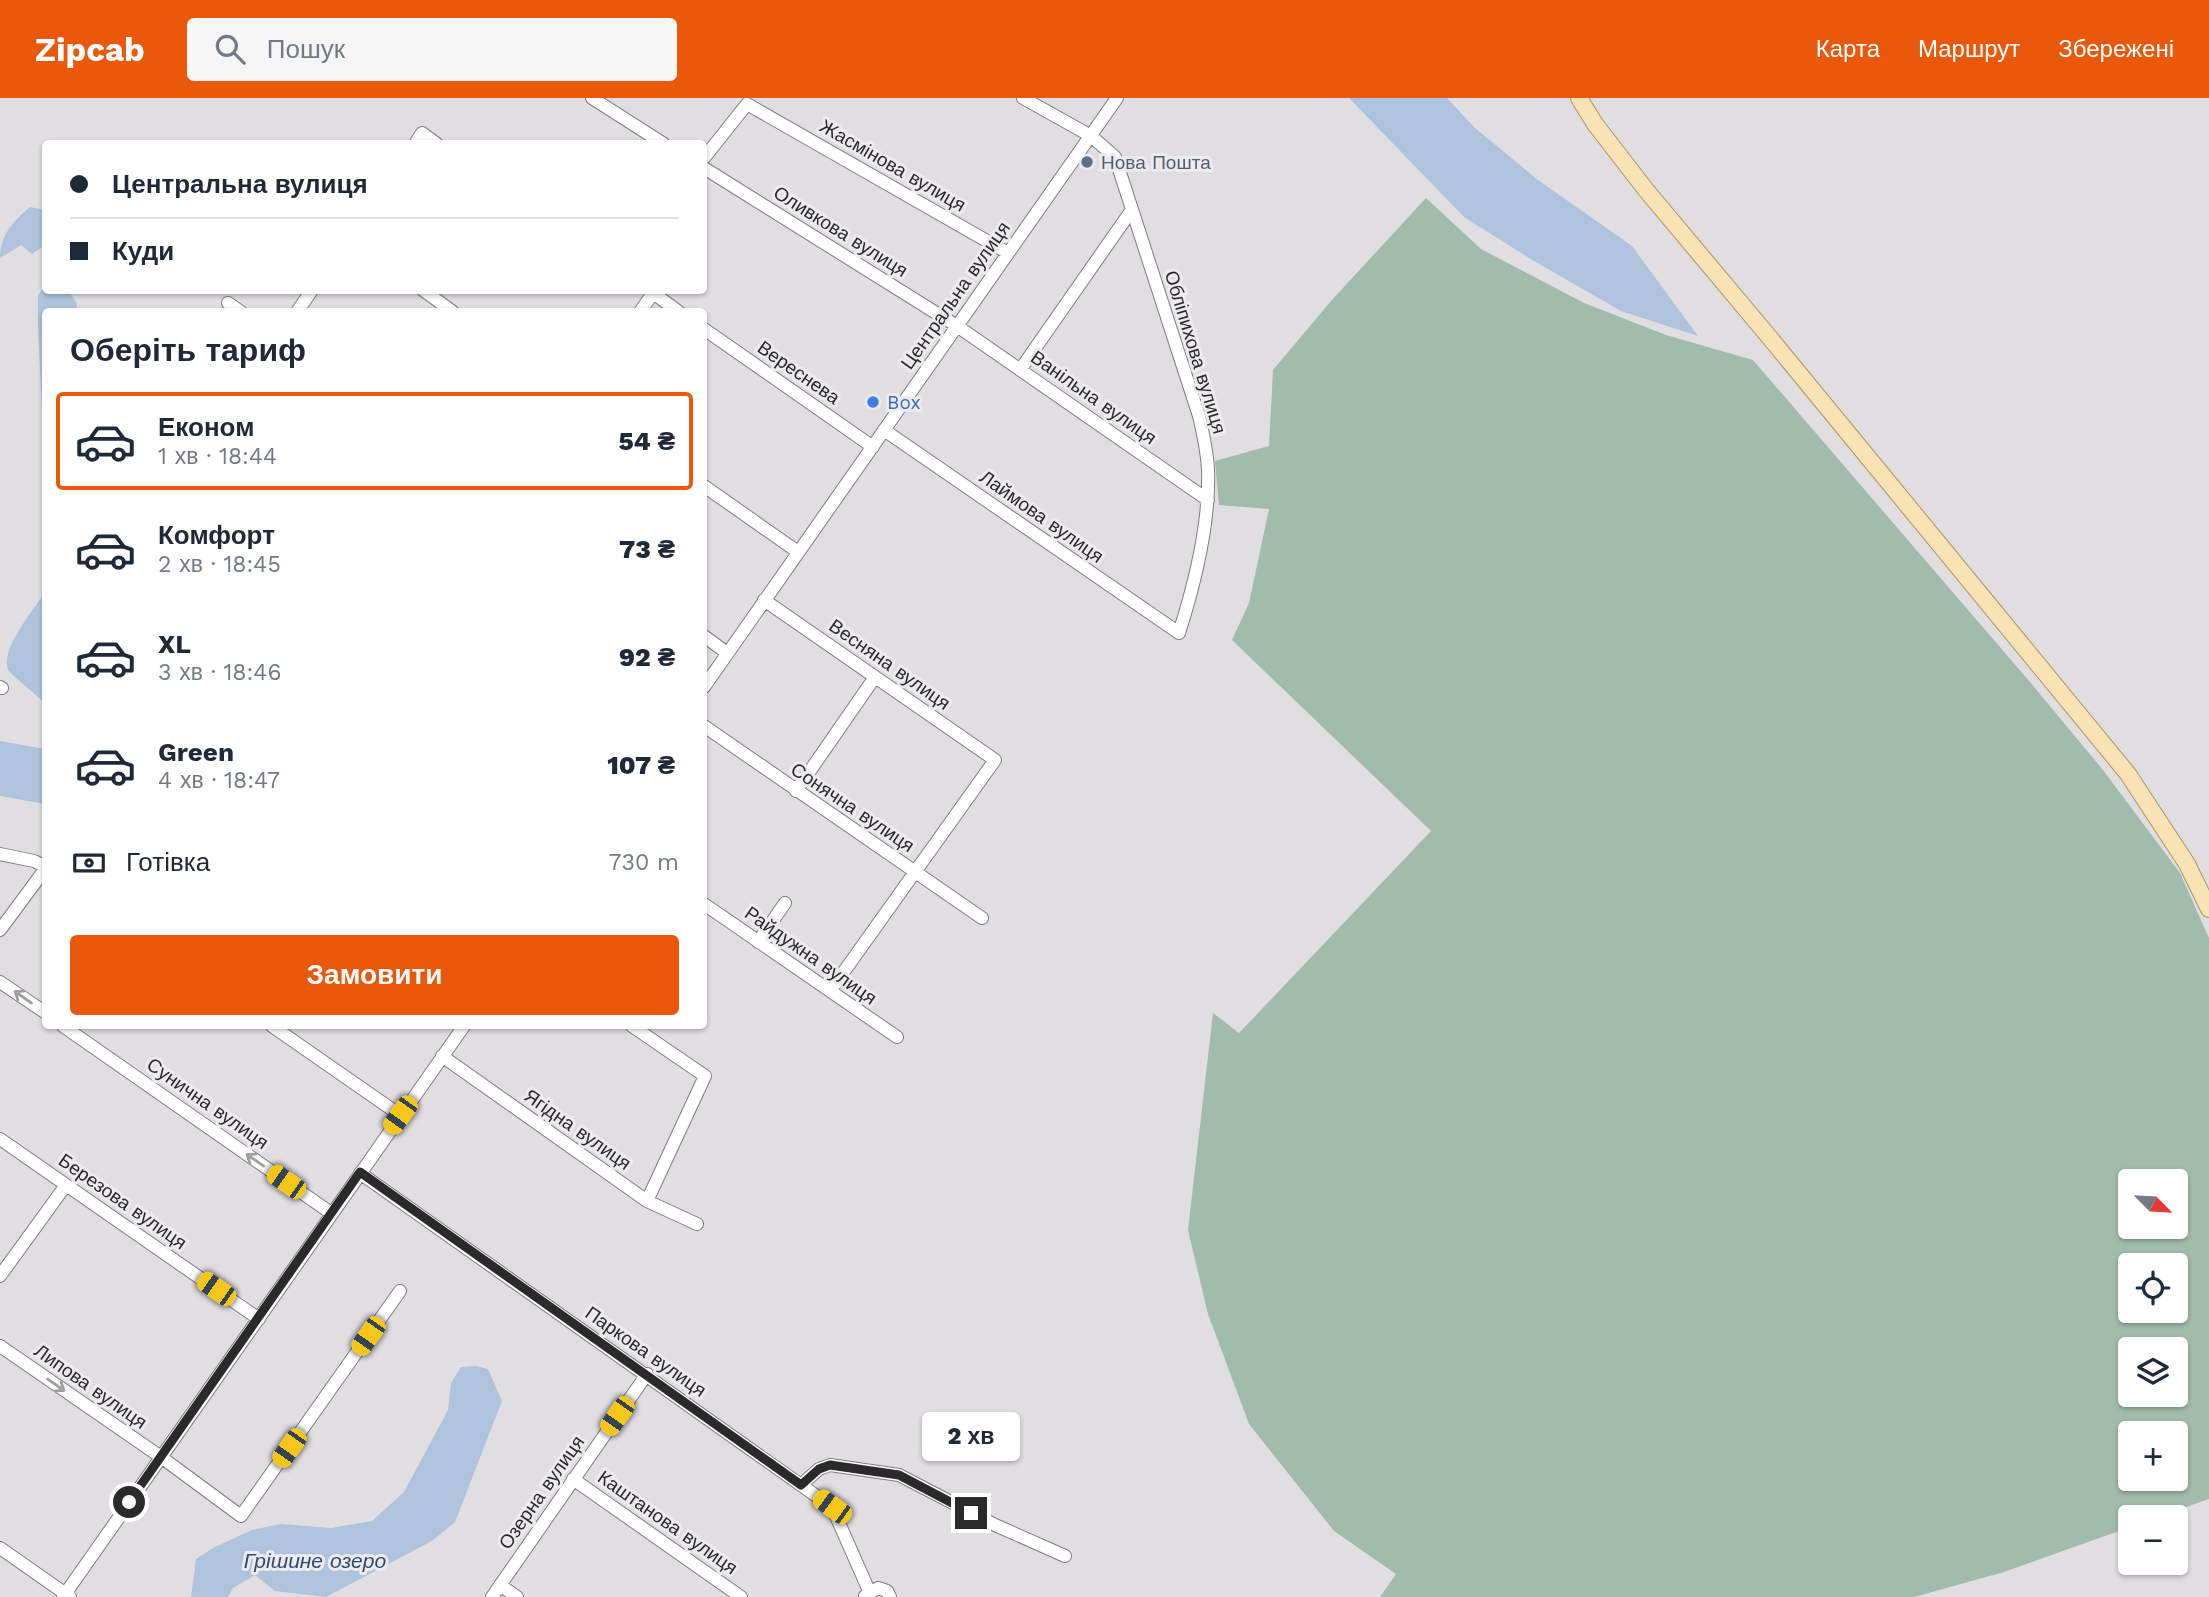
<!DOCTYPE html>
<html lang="uk">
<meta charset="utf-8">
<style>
body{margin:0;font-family:"Work Sans",sans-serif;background:#f6f6f7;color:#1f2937;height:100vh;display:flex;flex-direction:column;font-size:26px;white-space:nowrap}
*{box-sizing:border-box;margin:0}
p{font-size:23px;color:#747a83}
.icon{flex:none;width:38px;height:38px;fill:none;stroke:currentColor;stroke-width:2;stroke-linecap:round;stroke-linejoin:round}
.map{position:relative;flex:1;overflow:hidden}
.panel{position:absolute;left:42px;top:210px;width:665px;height:721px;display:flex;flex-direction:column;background:#fff;border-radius:7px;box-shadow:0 2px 5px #0004}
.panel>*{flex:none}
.top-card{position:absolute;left:42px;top:42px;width:665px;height:154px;border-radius:7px;box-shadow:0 2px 5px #0004;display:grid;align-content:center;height:154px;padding:0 28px;background:#fff}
.needle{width:46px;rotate:114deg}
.controls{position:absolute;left:2118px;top:1071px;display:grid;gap:14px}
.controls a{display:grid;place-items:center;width:70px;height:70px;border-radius:7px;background:#fff;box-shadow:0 2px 5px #0004;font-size:35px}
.end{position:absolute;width:32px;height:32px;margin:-16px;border:9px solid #2b2a2b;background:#fff;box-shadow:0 0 0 4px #fff}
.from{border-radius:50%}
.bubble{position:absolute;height:49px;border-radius:7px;background:#fff;box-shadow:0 2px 5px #0004;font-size:23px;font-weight:800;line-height:49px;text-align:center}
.car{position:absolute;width:21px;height:42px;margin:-21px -10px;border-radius:9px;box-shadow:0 0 5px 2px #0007;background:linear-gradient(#f5c518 24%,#345 0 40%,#f5c518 0 76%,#345 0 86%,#f5c518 0)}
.top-card b{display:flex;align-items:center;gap:24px;height:66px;font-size:26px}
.top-card b+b{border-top:2px solid #e0e1e3}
.top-card i{width:18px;height:18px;background:#1f2937}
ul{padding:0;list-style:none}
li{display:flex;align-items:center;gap:21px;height:98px;margin:0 14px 10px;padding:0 14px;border:4px solid transparent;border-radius:7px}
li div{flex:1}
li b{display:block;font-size:26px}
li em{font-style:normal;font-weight:800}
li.current{border-color:#ea580c}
li>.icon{width:63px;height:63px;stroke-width:1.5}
h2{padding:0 28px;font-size:32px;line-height:84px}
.pay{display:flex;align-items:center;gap:18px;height:77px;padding:0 28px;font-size:26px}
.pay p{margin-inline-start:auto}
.button{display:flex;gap:14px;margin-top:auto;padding:14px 28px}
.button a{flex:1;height:80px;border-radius:7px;background:#ea580c;color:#fff;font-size:28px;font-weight:800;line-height:80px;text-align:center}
header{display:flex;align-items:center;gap:42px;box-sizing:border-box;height:98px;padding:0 35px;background:#ea580c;color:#fff}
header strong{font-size:33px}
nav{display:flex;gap:38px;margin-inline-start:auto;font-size:24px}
.search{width:490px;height:63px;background:#f6f6f7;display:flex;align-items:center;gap:18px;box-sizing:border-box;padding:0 24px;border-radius:7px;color:#747a83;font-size:26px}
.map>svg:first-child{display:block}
</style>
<header>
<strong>Zipcab</strong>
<div class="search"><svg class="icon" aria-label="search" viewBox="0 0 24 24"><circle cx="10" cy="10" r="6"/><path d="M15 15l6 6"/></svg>Пошук</div>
<nav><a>Карта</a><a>Маршрут</a><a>Збережені</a></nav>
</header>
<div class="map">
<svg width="2209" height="1499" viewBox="0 0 2209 1499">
<rect width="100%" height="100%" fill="#e0dee1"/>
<!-- green -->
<path fill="#a1bcac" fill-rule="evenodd" d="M1426,100l55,51 103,54 82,32 87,25 277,322 73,88 77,103 29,65v561l-52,18h-27v10l-126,45 -90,25h-534l16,-23 -62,-43 -85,-107 -41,-110 -20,-84 25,-217 26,20 192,-202 -199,-191 17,-37 20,-94 -50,-4 -4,-44 54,-15 4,-76 58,-69zM2130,1083h45v46h-45zM2130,1167h45v46h-45zM2130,1251h45v46h-45zM2130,1335h45v46h-45z"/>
<!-- water -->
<path fill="#b0c3dd" d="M1349,0h98l28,30 63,52 94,66 66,90 -77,-25 -87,-50 -70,-44z
M30,109l15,3v35l-13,9 -11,-9 -21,13c0,-22 13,-37 30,-51z
M45,188l1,4 23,1 8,13 -1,7 -30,1 -1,156 -7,-140v-33z
M45,493v113c-11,-12 -27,-23 -37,-34 -8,-23 27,-60 37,-79z
M0,643l45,8v55l-45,-8z
M476,1268l12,3 14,32 -47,121 -23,19 -106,56 -51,-6 -20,-16 -22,13 -5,9h-37l5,-38 17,-11 39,-18 29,-6 50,4 41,-7 32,-29 44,-82 3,-27 10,-16z"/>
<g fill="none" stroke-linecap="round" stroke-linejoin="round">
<defs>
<path id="minor" d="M592,0l72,46
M415,46l7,-11 15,11
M704,60l43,-54 261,149
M704,70l253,158 251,174
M423,192l30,22
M649,192l30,22
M228,205l13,9
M297,214l15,-22
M640,214l13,-19
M704,231l169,118
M1020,272l111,-159
M884,332l295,203c16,-50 31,-112 29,-164 -1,-18 -5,-36 -9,-53l-84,-259 -24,-21 -68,-38
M704,388l94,66
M764,502l231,160 -165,231
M704,538l23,17
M0,589l2,1
M704,589l413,-589
M704,628l278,192
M796,693l79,-114
M0,756l34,7 12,6
M704,806l193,133
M0,832l46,-62
M758,844l27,-39
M0,884l46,31
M63,928l268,187
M272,928l128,89
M632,928l73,50 -58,125
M442,958l205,145 50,23
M0,1041l259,180
M360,1075l472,334 38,86
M0,1178l66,-91
M0,1248l161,111 80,59 159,-225
M573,1381l168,118
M801,1387l18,-16 11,-4 69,10 96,50 70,31
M0,1450l70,49
M500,1487l17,12
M865,1498l13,-8 9,3 3,6
M63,1499l401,-571
M492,1499l155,-223"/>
<path id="major" d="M1579,0l16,26 51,66 124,148 358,436 59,90 22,45"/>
</defs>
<!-- minor casing -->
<use href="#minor" stroke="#7f7d80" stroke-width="14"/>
<!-- major casing -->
<use href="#major" stroke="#ae9563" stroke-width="18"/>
<!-- minor -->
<use href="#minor" stroke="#fff" stroke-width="12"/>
<!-- major -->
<use href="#major" stroke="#f9e2b3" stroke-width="16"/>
</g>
<!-- one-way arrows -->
<defs><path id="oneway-shaft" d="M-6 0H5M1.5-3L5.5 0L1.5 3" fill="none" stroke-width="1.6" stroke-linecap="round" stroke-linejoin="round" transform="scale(1.75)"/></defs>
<g stroke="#a09fa0">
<use href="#oneway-shaft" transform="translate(23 899) rotate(-145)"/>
<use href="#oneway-shaft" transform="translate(255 1062) rotate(-145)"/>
<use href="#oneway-shaft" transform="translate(56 1287) rotate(35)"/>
</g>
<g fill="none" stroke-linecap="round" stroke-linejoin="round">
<!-- route -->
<path stroke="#2b2a2b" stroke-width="9" d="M129,1404l231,-330 441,313 18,-16 11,-4 69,10 72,38"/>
</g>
<!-- markers -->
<circle fill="#5c6f8a" stroke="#edebee" stroke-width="2.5" cx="1087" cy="64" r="7"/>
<circle fill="#3f7fe0" stroke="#edebee" stroke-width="2.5" cx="873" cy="304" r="7"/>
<g text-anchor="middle" stroke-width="6" stroke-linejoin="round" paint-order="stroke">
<!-- service labels -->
<g font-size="19" fill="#4e5e75" stroke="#edebee" text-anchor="start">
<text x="1101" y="71">Нова Пошта</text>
</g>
<!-- street labels -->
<g font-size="19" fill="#2b2a2b" stroke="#edebee">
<text transform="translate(893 67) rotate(30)" y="7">Жасмінова вулиця</text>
<text transform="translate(841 133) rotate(32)" y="7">Оливкова вулиця</text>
<text transform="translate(955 197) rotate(-55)" y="7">Центральна вулиця</text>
<text transform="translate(1196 254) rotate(73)" y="7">Обліпихова вулиця</text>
<text transform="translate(799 274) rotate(35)" y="7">Вереснева</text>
<text transform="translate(1094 299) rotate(35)" y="7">Ванільна вулиця</text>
<text transform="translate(1042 418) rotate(35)" y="7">Лаймова вулиця</text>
<text transform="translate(890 566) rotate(35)" y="7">Весняна вулиця</text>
<text transform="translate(853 709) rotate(34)" y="7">Сонячна вулиця</text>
<text transform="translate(811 857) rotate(35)" y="7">Райдужна вулиця</text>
<text transform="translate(208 1005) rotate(35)" y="7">Сунична вулиця</text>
<text transform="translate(578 1031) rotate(35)" y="7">Ягідна вулиця</text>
<text transform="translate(123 1103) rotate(35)" y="7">Березова вулиця</text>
<text transform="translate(646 1253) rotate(35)" y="7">Паркова вулиця</text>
<text transform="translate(91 1288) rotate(35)" y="7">Липова вулиця</text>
<text transform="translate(541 1394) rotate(-55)" y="7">Озерна вулиця</text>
<text transform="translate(668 1424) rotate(35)" y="7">Каштанова вулиця</text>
</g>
<!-- shop labels -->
<g font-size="19" fill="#366cbe" stroke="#edebee" text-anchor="start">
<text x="887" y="311">Box</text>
</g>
<!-- water labels -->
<g font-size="21" font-style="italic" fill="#2f4970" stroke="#edebee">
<text x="315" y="1470">Грішине озеро</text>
</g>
</g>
</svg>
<div class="controls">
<a><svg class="needle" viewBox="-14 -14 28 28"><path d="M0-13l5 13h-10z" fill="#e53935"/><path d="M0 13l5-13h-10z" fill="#747a83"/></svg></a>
<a><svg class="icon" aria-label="locate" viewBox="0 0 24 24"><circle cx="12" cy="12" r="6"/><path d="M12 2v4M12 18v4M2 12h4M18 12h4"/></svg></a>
<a><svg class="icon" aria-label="layers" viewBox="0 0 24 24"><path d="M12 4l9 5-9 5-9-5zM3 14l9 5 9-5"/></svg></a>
<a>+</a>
<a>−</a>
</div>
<i class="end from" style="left:129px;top:1404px"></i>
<i class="end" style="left:971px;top:1415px"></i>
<div class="bubble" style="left:922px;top:1314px;width:98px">2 хв</div>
<i class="car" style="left:400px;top:1017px;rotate:216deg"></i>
<i class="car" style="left:286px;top:1084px;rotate:305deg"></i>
<i class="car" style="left:216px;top:1191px;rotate:305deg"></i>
<i class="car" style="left:368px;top:1238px;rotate:215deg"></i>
<i class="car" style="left:617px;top:1318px;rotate:215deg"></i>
<i class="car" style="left:289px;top:1350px;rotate:215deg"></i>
<i class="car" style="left:832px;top:1409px;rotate:306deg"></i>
<div class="top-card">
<b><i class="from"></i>Центральна вулиця</b>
<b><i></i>Куди</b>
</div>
<section class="panel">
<h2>Оберіть тариф</h2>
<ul>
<li class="current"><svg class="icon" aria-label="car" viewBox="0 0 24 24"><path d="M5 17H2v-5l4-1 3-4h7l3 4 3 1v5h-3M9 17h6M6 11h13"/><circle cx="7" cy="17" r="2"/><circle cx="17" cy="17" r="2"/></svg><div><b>Економ</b><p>1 хв · 18:44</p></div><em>54 ₴</em></li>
<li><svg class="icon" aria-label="car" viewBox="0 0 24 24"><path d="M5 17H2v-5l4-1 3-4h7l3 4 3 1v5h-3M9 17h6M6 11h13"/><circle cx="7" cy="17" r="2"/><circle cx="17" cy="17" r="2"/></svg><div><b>Комфорт</b><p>2 хв · 18:45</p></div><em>73 ₴</em></li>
<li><svg class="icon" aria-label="car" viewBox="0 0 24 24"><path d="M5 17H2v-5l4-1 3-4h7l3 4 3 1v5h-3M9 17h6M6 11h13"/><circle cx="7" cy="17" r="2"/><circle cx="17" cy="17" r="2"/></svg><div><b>XL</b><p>3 хв · 18:46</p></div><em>92 ₴</em></li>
<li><svg class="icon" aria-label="car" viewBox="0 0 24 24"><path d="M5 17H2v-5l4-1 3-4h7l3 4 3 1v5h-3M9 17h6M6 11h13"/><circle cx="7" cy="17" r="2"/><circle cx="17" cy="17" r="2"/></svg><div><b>Green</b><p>4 хв · 18:47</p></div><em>107 ₴</em></li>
</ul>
<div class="pay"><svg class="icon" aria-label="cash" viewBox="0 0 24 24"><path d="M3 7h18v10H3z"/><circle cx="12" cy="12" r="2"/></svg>Готівка<p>730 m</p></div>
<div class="button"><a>Замовити</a></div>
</section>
</div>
